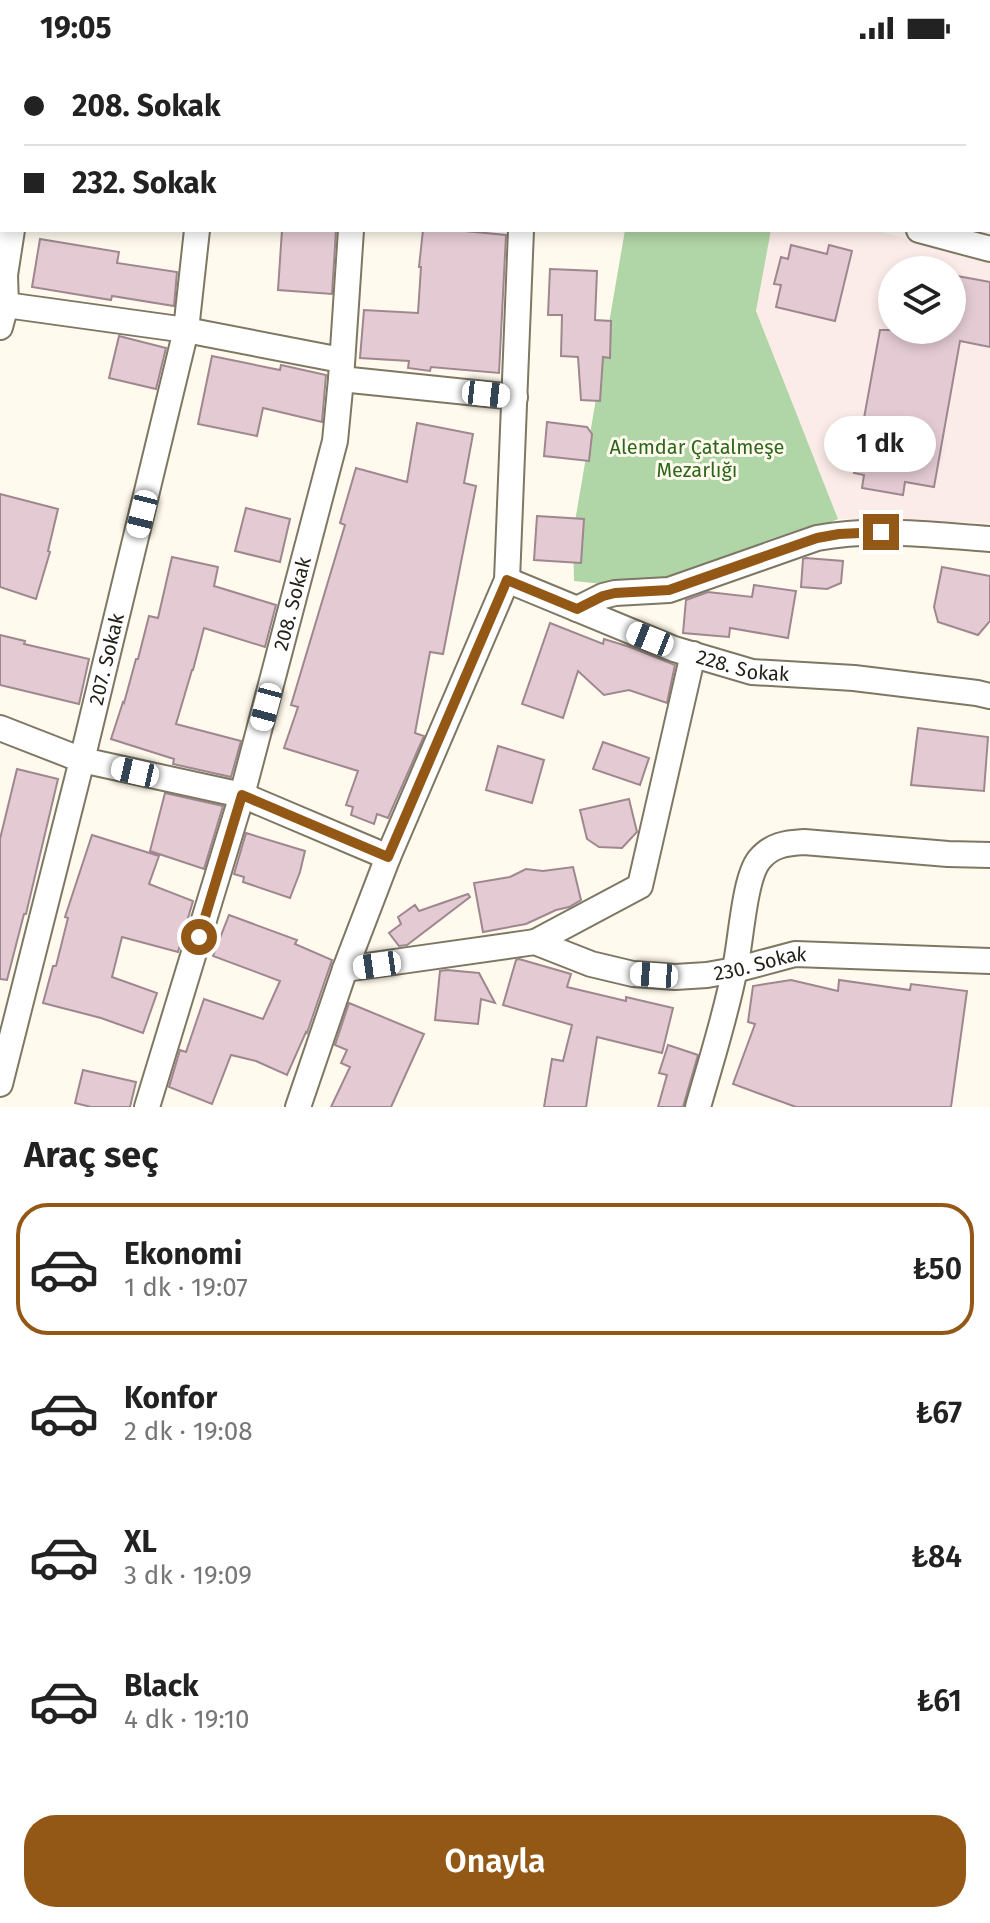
<!DOCTYPE html>
<html lang="tr">
<meta charset="utf-8">
<style>
body{margin:0;font-family:"Fira Sans",sans-serif;background:#f2f2f2;color:#222;height:100vh;display:flex;flex-direction:column;font-size:30px;white-space:nowrap}
*{box-sizing:border-box;margin:0}
p{font-size:26px;color:#767676}
.icon{flex:none;width:44px;height:44px;fill:none;stroke:currentColor;stroke-width:2;stroke-linecap:round;stroke-linejoin:round}
.map{position:relative;height:1051px;overflow:hidden}
.side{display:flex;flex-direction:column;background:#fff;flex:1}
.side>*{flex:none}
.top-card{position:absolute;left:0px;top:0px;width:990px;height:176px;box-shadow:0 4px 12px #0003;display:grid;align-content:center;height:176px;padding:0 24px;background:#fff}
.tools{position:absolute;left:878px;top:200px;display:grid;gap:16px}
.tools a{display:grid;place-items:center;width:88px;height:88px;border-radius:50%;background:#fff;box-shadow:0 4px 12px #0003;font-size:40px}
.end{position:absolute;width:36px;height:36px;margin:-18px;border:10px solid #935816;background:#fff;box-shadow:0 0 0 4px #fff}
.from{border-radius:50%}
.bubble{position:absolute;height:56px;border-radius:28px;background:#fff;box-shadow:0 4px 12px #0003;font-size:26px;font-weight:600;line-height:56px;text-align:center}
.car{position:absolute;width:24px;height:48px;margin:-24px -12px;border-radius:10px;box-shadow:0 0 6px 2px #0007;background:linear-gradient(#fff 24%,#345 0 40%,#fff 0 76%,#345 0 86%,#fff 0)}
.top-card b{display:flex;align-items:center;gap:28px;height:76px;font-size:30px}
.top-card b+b{border-top:2px solid #e0e0e0}
.top-card i{width:20px;height:20px;background:#222}
ul{padding:0;list-style:none}
li{display:flex;align-items:center;gap:24px;height:132px;margin:0 16px 12px;padding:0 8px;border:4px solid transparent;border-radius:32px}
li div{flex:1}
li b{display:block;font-size:30px}
li em{font-style:normal;font-weight:600}
li.selected{border-color:#935816}
li>.icon{width:72px;height:72px;stroke-width:1.5}
h2{padding:0 24px;font-size:36px;line-height:96px}
.button{display:flex;gap:16px;margin-top:auto;padding:16px 24px}
.button a{flex:1;height:92px;border-radius:32px;background:#935816;color:#fff;font-size:32px;font-weight:600;line-height:92px;text-align:center}
.status{display:flex;justify-content:space-between;align-items:center;height:56px;padding:0 40px;background:#fff;direction:ltr}
.status svg{height:22px;fill:currentColor}
.map>svg:first-child{display:block}
</style>
<div class="status"><b>19:05</b><svg viewBox="0 0 49 12"><path d="M0 12V9h3v3zM5 12V6h3v6zM10 12V3h3v9zM15 12V0h3v12zM26 1h20v11H26zM47 4h2v5h-2z"/></svg></div>
<div class="map">
<svg width="990" height="1051" viewBox="0 0 990 1051">
<rect width="100%" height="100%" fill="#fffaed"/>
<!-- education -->
<path fill="#fcece9" fill-rule="evenodd" d="M771,174h102l117,29v264l-152,-4 -82,-208zM892,214h60v60h-60z"/>
<!-- green -->
<path fill="#b0d5a6" d="M0,12l2,1v140l-2,-1z
M625,174h146l-15,81 82,208 -168,72 -96,-10 -1,-48z"/>
<!-- building -->
<path fill="#e4cbd3" stroke="#9e878f" stroke-width="2" d="M282,174h54l-4,64 -54,-4z
M423,174h31l52,5 -7,138 -68,-6 -1,4 -22,-3 1,-7 -49,-3 4,-48 54,3 3,-46h-2z
M40,183l79,13 -2,11 60,9 -3,34 -62,-10 -1,4 -79,-13z
M791,189l36,9 2,-9 23,6 -17,70 -59,-14 5,-22 -7,-1 7,-27 7,2z
M550,213l47,2 -2,49 16,1 -1,37 -7,-1 -3,44 -19,-1 -3,-43 -17,-1 1,-41h-14z
M952,219l38,7v65l-30,-6 -26,146 -29,-5 -2,13 -41,-7 2,-13 -10,-2 26,-143h72z
M119,280l47,12 -10,41 -47,-11z
M212,300l68,14 1,-5 45,10 -4,47 -59,-14 -6,28 -59,-12z
M547,366l40,5 5,7 -3,27 -45,-5z
M417,367l56,11 -9,49 12,3 -33,168 -13,-2 -15,81 9,3 -36,82 -11,-4 -3,10 -23,-9 2,-8 -7,-2 12,-34 -74,-23 14,-41 -7,-2 54,-180 -5,-2 16,-55 51,14z
M0,438l58,15 -10,42 2,1 -14,47 -36,-12z
M246,452l44,11 -10,43 -45,-11z
M537,460l47,3 -3,44 -47,-3z
M172,501l46,10 -4,19 62,19 -11,42 -61,-19 -11,42h-1l-16,54 65,17 -10,36 -58,-13 1,-5 -63,-20 12,-37 1,1 12,-44h2l11,-43 9,2z
M806,502l37,3 -2,22 -14,6 -26,-2 2,-28z
M942,511l48,9v45l-12,14 -40,-13 -4,-15z
M754,529l42,6 -8,47 -58,-10 -1,9 -46,-4 3,-33 22,-8 44,5z
M550,567l53,21 1,-5 26,8 45,18 -8,38 -38,-13 -25,5 -26,-24 -15,47 -41,-14z
M0,579l25,6 -1,3 65,15 -10,45 -79,-19z
M918,672l70,9 -4,54 -73,-6z
M603,686l46,16 -9,27 -47,-16z
M498,690l46,14 -12,43 -46,-13z
M17,713l41,10 -32,135h-2l-17,66 -7,-1v-140z
M165,737l58,13 -19,63 -54,-18z
M629,743l8,33 -15,16 -23,-1 -12,-8 -7,-29z
M246,777l59,18 -5,21 -10,26 -47,-16 1,-5 -10,-3z
M92,779l67,21 -10,28 44,17 -15,51 -56,-15 -10,40 45,16 -14,40 -42,-15 -58,-15 10,-37h3l12,-48 -3,-1z
M573,811l8,33 -12,7 -13,3 -30,14 -43,8 -9,-49 36,-6 16,-8 17,2z
M468,838l2,3 -63,48 -8,1 -10,-13 12,-9 -3,-7 17,-12 4,6z
M229,859l68,25 -2,4 37,16 -25,73 -1,-1 -19,43 -31,-14 -25,-6 -19,49 -43,-17 11,-37 6,2 18,-53 59,20 17,-38 -67,-25z
M519,903l52,15 -4,13 59,14v-4l47,11 -11,45 -65,-16 -11,70h-42l8,-48 11,2 9,-36 -69,-20 13,-45z
M447,914l32,3 16,30 -14,-4 -3,25 -43,-4 5,-49z
M791,924l47,11 1,-11 71,10 1,-6 56,7 -16,116h-155l-63,-23 22,-60 -7,-2 5,-36z
M349,947l75,31 -33,73h-60l19,-40 -9,-4 6,-13 -12,-5z
M668,989l30,10 -15,52h-25l9,-32 -8,-2z
M83,1014l53,12 -6,25h-39l-16,-4z"/>
<g fill="none" stroke-linecap="round" stroke-linejoin="round">
<defs>
<g id="minor">
<path d="M72,0l15,2"/>
<path d="M974,0l7,2"/>
<path d="M37,2v-2"/>
<path d="M214,2v-2"/>
<path d="M362,2v-2"/>
<path d="M528,2v-2"/>
<path d="M805,2v-2"/>
<path d="M919,174l71,19"/>
<path d="M0,218l5,1 7,-45"/>
<path d="M6,249l180,25 155,30"/>
<path d="M0,271l6,-22 -1,-30"/>
<path d="M341,323l174,18"/>
<path id="s1" d="M507,524l167,69 78,23 102,6 123,15 13,3"/>
<path d="M577,553l26,-13 12,-3 54,-3 148,-52c58,-11 115,-3 173,1"/>
<path d="M0,672l82,32 160,35 146,62"/>
<path d="M535,886l105,-56 53,-232"/>
<path id="s2" d="M345,913l190,-27 56,22 42,10 42,3 32,-2 28,-5 60,-16 195,7"/>
<path id="s3" d="M0,1028l82,-324 104,-430 11,-100"/>
<path id="s4" d="M147,1051l95,-312 93,-354 6,-62 10,-149"/>
<path d="M298,1051l47,-138 43,-112 119,-277 14,-350"/>
<path d="M698,1051c13,-46 28,-92 37,-139 6,-26 9,-89 24,-108 12,-15 27,-17 45,-18l144,12 42,1"/>
</g>
</defs>
<!-- minor casing -->
<use href="#minor" stroke="#7d7763" stroke-width="28"/>
<!-- minor -->
<use href="#minor" stroke="#fff" stroke-width="24"/>
</g>
<g fill="none" stroke-linecap="round" stroke-linejoin="round">
<!-- route -->
<path stroke="#935816" stroke-width="10" d="M199,881l43,-142 146,62 119,-277 70,29 26,-13 12,-3 54,-3 148,-52 22,-4 42,-2"/>
</g>
<g text-anchor="middle" stroke-width="6" stroke-linejoin="round" paint-order="stroke">
<!-- park labels -->
<g font-size="20" fill="#2d671b" stroke="#fffaed">
<text x="697" y="398">Alemdar Çatalmeşe<tspan x="697" dy="23">Mezarlığı</tspan></text>
</g>
<!-- street labels -->
<g font-size="20" fill="#221f17" stroke="#fffaed">
<text dy="7" stroke="none"><textPath href="#s4" startOffset="524">208. Sokak</textPath></text>
<text dy="7" stroke="none"><textPath href="#s3" startOffset="438">207. Sokak</textPath></text>
<text dy="7" stroke="none"><textPath href="#s1" startOffset="252">228. Sokak</textPath></text>
<text dy="7" stroke="none"><textPath href="#s2" startOffset="424">230. Sokak</textPath></text>
</g>
</g>
</svg>
<div class="tools">
<a><svg class="icon" aria-label="layers" viewBox="0 0 24 24"><path d="M12 4l9 5-9 5-9-5zM3 14l9 5 9-5"/></svg></a>
</div>
<i class="end from" style="left:199px;top:881px"></i>
<i class="end" style="left:881px;top:476px"></i>
<div class="bubble" style="left:824px;top:360px;width:112px">1 dk</div>
<i class="car" style="left:486px;top:338px;rotate:96deg"></i>
<i class="car" style="left:142px;top:458px;rotate:194deg"></i>
<i class="car" style="left:650px;top:583px;rotate:292deg"></i>
<i class="car" style="left:266px;top:651px;rotate:195deg"></i>
<i class="car" style="left:135px;top:716px;rotate:283deg"></i>
<i class="car" style="left:377px;top:909px;rotate:262deg"></i>
<i class="car" style="left:654px;top:919px;rotate:274deg"></i>
<div class="top-card">
<b><i class="from"></i>208. Sokak</b>
<b><i></i>232. Sokak</b>
</div>
</div>
<section class="side">
<h2>Araç seç</h2>
<ul>
<li class="selected"><svg class="icon" aria-label="car" viewBox="0 0 24 24"><path d="M5 17H2v-5l4-1 3-4h7l3 4 3 1v5h-3M9 17h6M6 11h13"/><circle cx="7" cy="17" r="2"/><circle cx="17" cy="17" r="2"/></svg><div><b>Ekonomi</b><p>1 dk · 19:07</p></div><em>₺50</em></li>
<li><svg class="icon" aria-label="car" viewBox="0 0 24 24"><path d="M5 17H2v-5l4-1 3-4h7l3 4 3 1v5h-3M9 17h6M6 11h13"/><circle cx="7" cy="17" r="2"/><circle cx="17" cy="17" r="2"/></svg><div><b>Konfor</b><p>2 dk · 19:08</p></div><em>₺67</em></li>
<li><svg class="icon" aria-label="car" viewBox="0 0 24 24"><path d="M5 17H2v-5l4-1 3-4h7l3 4 3 1v5h-3M9 17h6M6 11h13"/><circle cx="7" cy="17" r="2"/><circle cx="17" cy="17" r="2"/></svg><div><b>XL</b><p>3 dk · 19:09</p></div><em>₺84</em></li>
<li><svg class="icon" aria-label="car" viewBox="0 0 24 24"><path d="M5 17H2v-5l4-1 3-4h7l3 4 3 1v5h-3M9 17h6M6 11h13"/><circle cx="7" cy="17" r="2"/><circle cx="17" cy="17" r="2"/></svg><div><b>Black</b><p>4 dk · 19:10</p></div><em>₺61</em></li>
</ul>
<div class="button"><a>Onayla</a></div>
</section>
